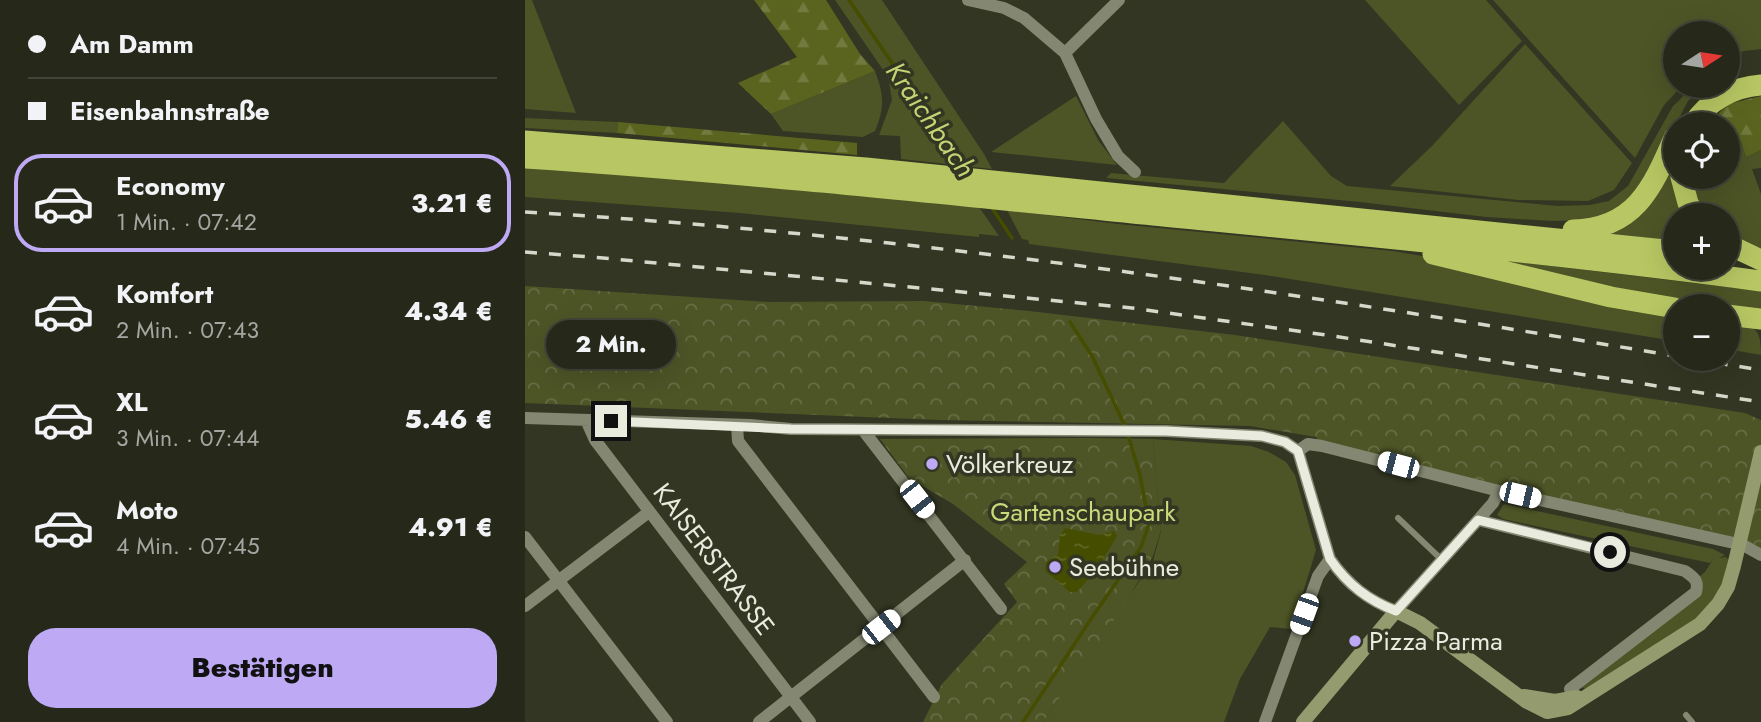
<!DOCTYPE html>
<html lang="de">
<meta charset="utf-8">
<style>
body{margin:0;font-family:Jost,sans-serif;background:#323427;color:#f1f3f6;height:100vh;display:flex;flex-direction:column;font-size:26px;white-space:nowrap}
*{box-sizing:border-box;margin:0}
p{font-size:23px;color:#a4a6a2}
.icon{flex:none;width:38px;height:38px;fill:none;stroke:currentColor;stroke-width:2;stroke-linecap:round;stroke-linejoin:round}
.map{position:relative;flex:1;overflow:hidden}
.drawer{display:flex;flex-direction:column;background:#26281a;width:525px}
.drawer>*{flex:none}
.hud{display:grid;align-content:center;height:154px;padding:0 28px;background:#26281a}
.needle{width:46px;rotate:78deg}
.tools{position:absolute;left:1138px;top:21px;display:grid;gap:14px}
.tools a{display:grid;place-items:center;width:77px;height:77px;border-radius:50%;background:#26281a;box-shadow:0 7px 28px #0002,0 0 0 2px #424439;font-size:35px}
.end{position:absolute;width:32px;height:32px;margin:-16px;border:9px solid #e8ebde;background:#111;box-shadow:0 0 0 4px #111}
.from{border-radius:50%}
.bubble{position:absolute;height:49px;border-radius:24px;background:#26281a;box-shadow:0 7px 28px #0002,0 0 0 2px #424439;font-size:23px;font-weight:800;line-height:49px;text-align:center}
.car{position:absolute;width:21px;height:42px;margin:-21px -10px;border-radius:9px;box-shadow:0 0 5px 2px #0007;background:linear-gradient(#fff 24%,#345 0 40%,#fff 0 76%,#345 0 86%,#fff 0)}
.hud b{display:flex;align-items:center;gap:24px;height:66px;font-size:26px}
.hud b+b{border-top:2px solid #424439}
.hud i{width:18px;height:18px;background:#f1f3f6}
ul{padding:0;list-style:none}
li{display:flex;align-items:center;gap:21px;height:98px;margin:0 14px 10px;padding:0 14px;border:4px solid transparent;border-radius:28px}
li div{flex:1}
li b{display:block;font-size:26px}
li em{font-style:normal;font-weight:800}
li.active{border-color:#bea9f5}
li>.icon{width:63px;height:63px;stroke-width:1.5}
.primary-button{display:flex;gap:14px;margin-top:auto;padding:14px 28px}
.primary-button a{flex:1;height:80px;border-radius:28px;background:#bea9f5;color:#111;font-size:28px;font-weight:800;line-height:80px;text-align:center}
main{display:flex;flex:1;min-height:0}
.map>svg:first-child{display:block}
</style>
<main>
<section class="drawer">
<div class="hud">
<b><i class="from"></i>Am Damm</b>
<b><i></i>Eisenbahnstraße</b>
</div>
<ul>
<li class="active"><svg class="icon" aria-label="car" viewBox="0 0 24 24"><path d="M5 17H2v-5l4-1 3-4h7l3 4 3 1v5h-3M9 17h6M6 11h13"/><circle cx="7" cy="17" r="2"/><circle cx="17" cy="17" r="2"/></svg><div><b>Economy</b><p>1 Min. · 07:42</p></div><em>3.21 €</em></li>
<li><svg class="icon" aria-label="car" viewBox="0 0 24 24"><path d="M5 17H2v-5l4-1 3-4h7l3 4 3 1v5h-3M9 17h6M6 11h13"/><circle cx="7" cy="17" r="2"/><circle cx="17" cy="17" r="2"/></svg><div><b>Komfort</b><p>2 Min. · 07:43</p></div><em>4.34 €</em></li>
<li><svg class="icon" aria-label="car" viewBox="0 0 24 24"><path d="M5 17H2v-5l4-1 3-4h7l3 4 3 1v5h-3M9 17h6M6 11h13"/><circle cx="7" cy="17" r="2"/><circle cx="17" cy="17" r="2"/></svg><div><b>XL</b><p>3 Min. · 07:44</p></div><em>5.46 €</em></li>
<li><svg class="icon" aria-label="car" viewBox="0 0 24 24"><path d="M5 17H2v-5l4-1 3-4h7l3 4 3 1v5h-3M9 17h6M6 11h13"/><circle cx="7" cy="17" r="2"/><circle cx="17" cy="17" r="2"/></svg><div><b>Moto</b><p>4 Min. · 07:45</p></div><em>4.91 €</em></li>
</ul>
<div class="primary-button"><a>Bestätigen</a></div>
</section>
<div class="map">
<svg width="1236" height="722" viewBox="0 0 1236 722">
<defs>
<pattern id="forest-firs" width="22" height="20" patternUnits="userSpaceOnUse" patternTransform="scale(1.75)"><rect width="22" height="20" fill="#5b641f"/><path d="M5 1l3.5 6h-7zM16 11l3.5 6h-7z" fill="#737a3f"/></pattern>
<pattern id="park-crowns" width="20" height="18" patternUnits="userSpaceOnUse" patternTransform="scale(1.75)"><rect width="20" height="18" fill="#4d5426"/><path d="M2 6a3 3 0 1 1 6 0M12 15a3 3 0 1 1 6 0" fill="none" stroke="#676d45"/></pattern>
<pattern id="water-ripples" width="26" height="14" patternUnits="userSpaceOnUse" patternTransform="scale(1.75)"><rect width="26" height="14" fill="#454d00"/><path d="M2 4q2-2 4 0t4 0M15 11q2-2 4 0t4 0" fill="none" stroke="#606725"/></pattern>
</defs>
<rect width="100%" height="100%" fill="#333622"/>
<!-- green -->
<path fill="#4d5426" d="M0,0h7l44,113 -51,-4z
M310,0h47l102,154 8,15 -91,-10 -1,-23 -21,-1 13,-35 -4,-23z
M840,0h121l36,41 -63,64z
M968,0h268v49l-17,2 -17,7v-25h-52v53h7l-18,19 -29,53z
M1000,44l107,119 -18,27 -26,11 -70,-1 -128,-14 42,-40z
M350,71c9,24 10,36 0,60l-12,6 -80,-6 -12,-17z
M1169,86h11l-17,15 -50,95 -37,24 -49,1 -66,-4 -126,-15 -254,-24 5,-5 113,10 59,-62 48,55 16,10 210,20 33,-1 19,-4 19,-15 45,-80z
M551,96l22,44 19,25 -126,-13z
M0,118l93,4 -1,11 -92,-5z
M1202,132l14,9 5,16 15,-7v18l-9,1 9,25v54l-34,-10v-23h-25l-16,-38h41z
M1150,147v30l14,38h-14v26l-71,-8z
M0,168l127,8 327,31 20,29 -20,-2v3l-239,-24 -215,-16z
M482,210l111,14 275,27 29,5 253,59v26l-410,-66 -236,-31 -1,-4 -6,-1z
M959,258l277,33v21l-128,-17z
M1202,321c27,6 34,4 34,34l-34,-6z
M628,439l98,7 18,6 17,10 9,13 21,75 -24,79 -22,-2 -30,52 -16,43h-181l110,-161 8,-30z
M979,504l209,45 12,6 -6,3 7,-1 8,9 -16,38 -127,88 -15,-8 120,-92v-13l9,-7 9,-14 -4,5 -207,-44 -6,-4z"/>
<!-- forest -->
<path fill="url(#forest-firs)" d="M229,0h72l34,54 15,17 -104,43 -33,-31 59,-26z
M1236,96v54l-15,7 -5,-16 -14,-9v-8h-9l1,-11 9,-9z
M93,122l239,21v12l-240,-22z"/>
<!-- park -->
<path fill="url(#park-crowns)" d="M0,286l244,16 155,-1 105,10 206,24 510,78 16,7v129l-439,-103 -6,-9 -66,-11 -311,-6 -414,-17z
M565,438l63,1 8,91 -8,26 -30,51 -80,115h-120l19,-38 75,-82 -13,-18 23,-22 -74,-58 -44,-26 -29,-39z"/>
<!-- water -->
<path fill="url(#water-ripples)" d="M540,528l34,7 15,-4 3,5 -19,32 -21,24h-7l-25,-21 1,-9 12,-8 2,-19z"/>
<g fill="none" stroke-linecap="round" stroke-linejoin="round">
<!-- stream -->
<path stroke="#454d00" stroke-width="3.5" d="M324,0l116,170
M467,208l20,30
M545,322l22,34 34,72
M498,722l72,-109 46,-66 8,-23 -9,-49 -12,-40"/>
<!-- lane -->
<path stroke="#848872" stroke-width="6" d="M873,518l44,42
M1161,715l6,7"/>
<!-- street -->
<path stroke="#848872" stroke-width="12" d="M443,0l36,8 20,10 41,35 31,66 22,37 17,16
M540,53l54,-53
M0,418l225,7 41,4 375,2 96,5 23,6 13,9
M61,420l9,20 215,282
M212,425l1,16 196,256
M338,430l138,179
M773,451l10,-7 14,2 177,45 244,54 18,10
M773,451l32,108c18,26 38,41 66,52l82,-91 15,-17 6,-12
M953,520l207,51c9,7 14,9 11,21l-126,97
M0,537l142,185
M0,606l124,-94
M234,722l206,-162
M740,722l53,-146 12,-17"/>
<!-- secondary -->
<path stroke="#949b6e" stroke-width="14" d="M999,696l31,5 22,-4
M778,722l93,-111 24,12 107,79 20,10 21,-4 132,-84 18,-20 10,-17 6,-21 27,-114"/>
<!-- highway -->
<path stroke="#b8c763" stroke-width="21" d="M1168,124c15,-23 40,-37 68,-39
M0,141l341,27 809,83
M0,158c210,14 419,36 628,57 203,20 406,39 608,66
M1156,177l7,26 7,12
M1048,230c63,-1 80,-44 102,-94
M1202,244l34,16
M908,254l178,43 64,11
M1202,315l34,4"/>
<!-- rail -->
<path stroke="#d5d8ca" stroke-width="3.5" stroke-dasharray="12 12" stroke-linecap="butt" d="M0,212c386,23 768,80 1150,144
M0,252l78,6 529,50 201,28 428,66
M1167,359l69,11"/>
</g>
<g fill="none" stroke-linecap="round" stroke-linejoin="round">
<!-- route -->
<path stroke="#e8ebde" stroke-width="9" d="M86,421l180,8 375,2 96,5 23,6 13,9 32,108c18,26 38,41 66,52l82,-91 132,32"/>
</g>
<!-- markers -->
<g fill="#bea9f5" stroke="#333622" stroke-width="2.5">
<circle cx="407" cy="464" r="7"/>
<circle cx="530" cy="567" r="7"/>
<circle cx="830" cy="641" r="7"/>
</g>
<g text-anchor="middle" stroke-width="7" stroke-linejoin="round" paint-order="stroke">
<!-- poi labels -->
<g font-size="26" fill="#e8ebde" stroke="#333622" text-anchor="start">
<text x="421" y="473">Völkerkreuz</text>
<text x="544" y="576">Seebühne</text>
<text x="844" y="650">Pizza Parma</text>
</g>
<!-- park labels -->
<g font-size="26" fill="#cad979" stroke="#333622">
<text x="558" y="521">Gartenschaupark</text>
</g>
<!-- street labels -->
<g font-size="26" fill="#e8ebde" stroke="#333622">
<text transform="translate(189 559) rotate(53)" y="9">KAISERSTRASSE</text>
</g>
<!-- water labels -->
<g font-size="28" font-style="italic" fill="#c5d373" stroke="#333622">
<text transform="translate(406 119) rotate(55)" y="10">Kraichbach</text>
</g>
</g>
</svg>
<div class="tools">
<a><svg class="needle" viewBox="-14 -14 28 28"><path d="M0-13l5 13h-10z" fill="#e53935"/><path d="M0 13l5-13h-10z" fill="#a4a6a2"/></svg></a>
<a><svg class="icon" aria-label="locate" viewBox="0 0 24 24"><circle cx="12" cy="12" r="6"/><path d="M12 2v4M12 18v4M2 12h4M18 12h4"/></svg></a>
<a>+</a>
<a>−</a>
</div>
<i class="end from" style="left:1085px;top:552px"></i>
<i class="end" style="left:86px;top:421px"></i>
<div class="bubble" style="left:21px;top:320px;width:130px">2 Min.</div>
<i class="car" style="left:873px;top:465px;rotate:285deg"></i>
<i class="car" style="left:995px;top:495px;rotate:103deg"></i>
<i class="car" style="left:392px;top:499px;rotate:142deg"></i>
<i class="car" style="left:779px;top:614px;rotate:200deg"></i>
<i class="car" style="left:356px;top:627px;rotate:52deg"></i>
</div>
</main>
